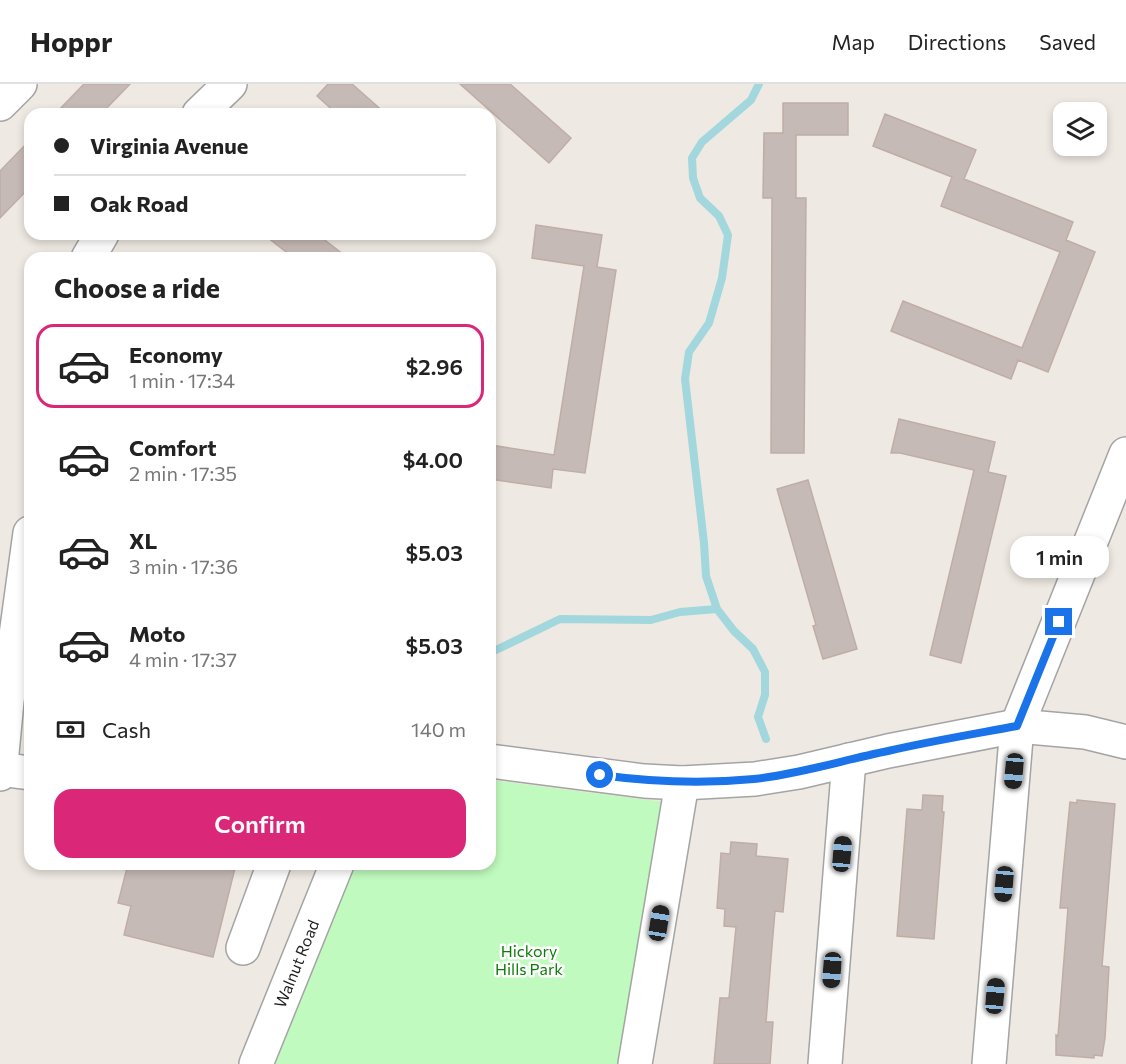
<!DOCTYPE html>
<meta charset="utf-8">
<style>
body{margin:0;font-family:Commissioner,sans-serif;background:#f2f2f2;color:#222;height:100vh;display:flex;flex-direction:column;font-size:22px;white-space:nowrap}
*{box-sizing:border-box;margin:0}
p{font-size:20px;color:#767676}
.icon{flex:none;width:33px;height:33px;fill:none;stroke:currentColor;stroke-width:2;stroke-linecap:round;stroke-linejoin:round}
.map{position:relative;flex:1;overflow:hidden}
.drawer{position:absolute;left:24px;top:168px;width:472px;height:618px;display:flex;flex-direction:column;background:#fff;border-radius:18px;box-shadow:0 3px 9px #0003}
.drawer>*{flex:none}
.banner{position:absolute;left:24px;top:24px;width:472px;height:132px;border-radius:18px;box-shadow:0 3px 9px #0003;display:grid;align-content:center;height:132px;padding:0 30px;background:#fff}
.controls{position:absolute;left:1053px;top:18px;display:grid;gap:12px}
.controls a{display:grid;place-items:center;width:54px;height:54px;border-radius:12px;background:#fff;box-shadow:0 3px 9px #0003;font-size:30px}
.end{position:absolute;width:27px;height:27px;margin:-14px;border:8px solid #1a73e8;background:#fff;box-shadow:0 0 0 3px #fff}
.from{border-radius:50%}
.bubble{position:absolute;height:42px;border-radius:18px;background:#fff;box-shadow:0 3px 9px #0003;font-size:20px;font-weight:600;line-height:42px;text-align:center}
.car{position:absolute;width:18px;height:36px;margin:-18px -9px;border-radius:8px;box-shadow:0 0 4px 2px #0007;background:linear-gradient(#222 24%,#8ab4d8 0 40%,#222 0 76%,#8ab4d8 0 86%,#222 0)}
.banner b{display:flex;align-items:center;gap:21px;height:57px;font-size:22px}
.banner b+b{border-top:2px solid #e0e0e0}
.banner i{width:15px;height:15px;background:#222}
ul{padding:0;list-style:none}
li{display:flex;align-items:center;gap:18px;height:84px;margin:0 12px 9px;padding:0 18px;border:3px solid transparent;border-radius:18px}
li div{flex:1}
li b{display:block;font-size:22px}
li em{font-style:normal;font-weight:600}
li.on{border-color:#db2777}
li>.icon{width:54px;height:54px;stroke-width:1.5}
h2{padding:0 30px;font-size:27px;line-height:72px}
.pay{display:flex;align-items:center;gap:15px;height:66px;padding:0 30px;font-size:22px}
.pay p{margin-inline-start:auto}
.action{display:flex;gap:12px;margin-top:auto;padding:12px 30px}
.action a{flex:1;height:69px;border-radius:18px;background:#db2777;color:#fff;font-size:24px;font-weight:600;line-height:69px;text-align:center}
header{display:flex;align-items:center;gap:36px;box-sizing:border-box;height:84px;padding:0 30px;background:#fff;border-bottom:2px solid #e0e0e0}
header strong{font-size:28px}
nav{display:flex;gap:33px;margin-inline-start:auto;font-size:21px}
.map>svg:first-child{display:block}
</style>
<header>
<strong>Hoppr</strong>
<nav><a>Map</a><a>Directions</a><a>Saved</a></nav>
</header>
<div class="map">
<svg width="1126" height="980" viewBox="0 0 1126 980">
<rect width="100%" height="100%" fill="#eee9e2"/>
<!-- park -->
<path fill="#c0fabe" d="M491,696l173,22 -45,262h-354l83,-200h142z"/>
<g fill="none" stroke-linecap="round" stroke-linejoin="round">
<!-- stream -->
<path stroke="#a2d7dd" stroke-width="8" d="M759,0l-8,16 -49,42 -10,16 1,20 7,20 19,18 9,19 -6,43 -13,45 -20,29 -4,27 19,164 2,33 11,33 17,22 19,18 12,23v23l-7,22 8,22
M490,565l6,1 64,-31 91,1 29,-8 37,-3"/>
</g>
<!-- building -->
<path fill="#c6bab6" stroke="#c0ada5" stroke-width="1.5" d="M84,0h46l-29,30h-46z
M328,0h24l34,30h-49l-20,-18z
M460,0h50l61,54 -22,25z
M783,19h65v32h-52v63h10l-2,255h-33l1,-255h-9l1,-65h19z
M885,30l91,36 -12,29 109,43 -7,18 29,12 -47,120 -30,-12 -7,19 -120,-48 12,-30 119,47 38,-96 -119,-46 11,-29 -79,-31z
M30,56v47l-30,31v-47z
M536,141l66,10 -5,32 19,3 -31,203 -32,-4 -2,19 -61,-9v-34l64,10 30,-189 -52,-8z
M263,150h54l31,24h-54z
M899,335l96,23 -7,30 18,4 -45,187 -31,-8 44,-185 -74,-17h-9z
M808,396l49,169 -34,10 -10,-33 3,-1 -39,-136z
M923,711l20,1 -1,16h2l-10,127 -37,-3 10,-127 15,1z
M1077,716l38,4 -13,162 7,1 -4,71 -3,18 -8,-1v3l-38,-3v-20l2,1 10,-128h-8l3,-35 7,-71 7,1z
M731,758l26,2 -1,12 32,3 -5,53 -8,-1 -4,47 -5,64h7l-3,42h-56l6,-66h9l7,-71 -12,-1 1,-17 -8,-1 4,-55 9,1z
M128,780h108l-23,93 -89,-22 7,-29 -13,-3z"/>
<g fill="none" stroke-linecap="round" stroke-linejoin="round">
<defs>
<g id="minor">
<path d="M0,20l20,-20"/>
<path d="M199,30l31,-30"/>
<path d="M88,174l14,-24"/>
<path d="M490,677l154,20 38,2 73,-4 44,-7 89,-21 129,-25 68,6 41,10"/>
<path d="M0,685l30,4"/>
<path d="M0,690l7,-73 23,-168"/>
<path d="M243,864l31,-84"/>
<path id="s1" d="M256,980l81,-200"/>
<path d="M635,980l47,-281"/>
<path d="M825,980l24,-304"/>
<path d="M989,980l28,-338 109,-272"/>
</g>
</defs>
<!-- minor casing -->
<use href="#minor" stroke="#a4a4a4" stroke-width="36"/>
<!-- minor -->
<use href="#minor" stroke="#fff" stroke-width="33"/>
</g>
<g fill="none" stroke-linecap="round" stroke-linejoin="round">
<!-- route -->
<path stroke="#1a73e8" stroke-width="8" d="M600,691c52,7 102,9 154,4 46,-5 89,-19 134,-28 43,-10 86,-17 129,-25l42,-104"/>
</g>
<g text-anchor="middle" stroke-width="5" stroke-linejoin="round" paint-order="stroke">
<!-- park labels -->
<g font-size="16" fill="#0e7c09" stroke="#fff">
<text x="529" y="873">Hickory<tspan x="529" dy="18">Hills Park</tspan></text>
</g>
<!-- street labels -->
<g font-size="16" fill="#1d1d1d" stroke="#fff">
<text dy="6" stroke="none"><textPath href="#s1" startOffset="108">Walnut Road</textPath></text>
</g>
</g>
</svg>
<div class="controls">
<a><svg class="icon" aria-label="layers" viewBox="0 0 24 24"><path d="M12 4l9 5-9 5-9-5zM3 14l9 5 9-5"/></svg></a>
</div>
<i class="end from" style="left:600px;top:691px"></i>
<i class="end" style="left:1059px;top:538px"></i>
<div class="bubble" style="left:1010px;top:452px;width:99px">1 min</div>
<i class="car" style="left:1014px;top:687px;rotate:185deg"></i>
<i class="car" style="left:842px;top:770px;rotate:5deg"></i>
<i class="car" style="left:1004px;top:800px;rotate:185deg"></i>
<i class="car" style="left:659px;top:839px;rotate:9deg"></i>
<i class="car" style="left:832px;top:886px;rotate:184deg"></i>
<i class="car" style="left:995px;top:912px;rotate:5deg"></i>
<div class="banner">
<b><i class="from"></i>Virginia Avenue</b>
<b><i></i>Oak Road</b>
</div>
<section class="drawer">
<h2>Choose a ride</h2>
<ul>
<li class="on"><svg class="icon" aria-label="car" viewBox="0 0 24 24"><path d="M5 17H2v-5l4-1 3-4h7l3 4 3 1v5h-3M9 17h6M6 11h13"/><circle cx="7" cy="17" r="2"/><circle cx="17" cy="17" r="2"/></svg><div><b>Economy</b><p>1 min · 17:34</p></div><em>$2.96</em></li>
<li><svg class="icon" aria-label="car" viewBox="0 0 24 24"><path d="M5 17H2v-5l4-1 3-4h7l3 4 3 1v5h-3M9 17h6M6 11h13"/><circle cx="7" cy="17" r="2"/><circle cx="17" cy="17" r="2"/></svg><div><b>Comfort</b><p>2 min · 17:35</p></div><em>$4.00</em></li>
<li><svg class="icon" aria-label="car" viewBox="0 0 24 24"><path d="M5 17H2v-5l4-1 3-4h7l3 4 3 1v5h-3M9 17h6M6 11h13"/><circle cx="7" cy="17" r="2"/><circle cx="17" cy="17" r="2"/></svg><div><b>XL</b><p>3 min · 17:36</p></div><em>$5.03</em></li>
<li><svg class="icon" aria-label="car" viewBox="0 0 24 24"><path d="M5 17H2v-5l4-1 3-4h7l3 4 3 1v5h-3M9 17h6M6 11h13"/><circle cx="7" cy="17" r="2"/><circle cx="17" cy="17" r="2"/></svg><div><b>Moto</b><p>4 min · 17:37</p></div><em>$5.03</em></li>
</ul>
<div class="pay"><svg class="icon" aria-label="cash" viewBox="0 0 24 24"><path d="M3 7h18v10H3z"/><circle cx="12" cy="12" r="2"/></svg>Cash<p>140 m</p></div>
<div class="action"><a>Confirm</a></div>
</section>
</div>
